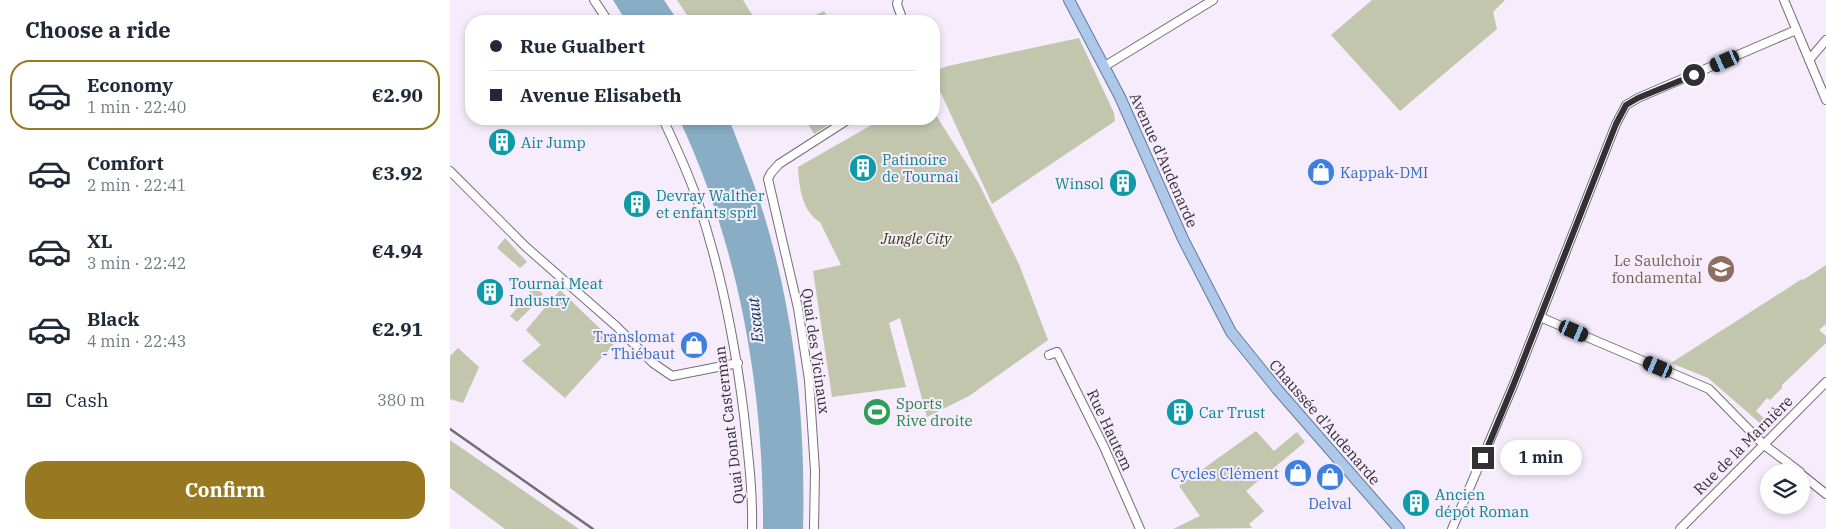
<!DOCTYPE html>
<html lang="en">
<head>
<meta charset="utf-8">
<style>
  :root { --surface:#fff; --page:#f6f6f7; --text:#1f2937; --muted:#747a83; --line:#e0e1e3; --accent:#967921 }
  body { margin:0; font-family:"IBM Plex Serif",serif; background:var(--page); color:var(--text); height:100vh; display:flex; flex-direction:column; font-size:19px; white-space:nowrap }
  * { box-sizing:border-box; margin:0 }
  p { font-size:16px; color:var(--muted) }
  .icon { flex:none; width:28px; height:28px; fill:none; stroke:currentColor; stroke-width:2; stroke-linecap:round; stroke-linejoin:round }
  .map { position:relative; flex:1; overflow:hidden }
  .sheet { display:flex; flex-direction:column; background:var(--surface); width:450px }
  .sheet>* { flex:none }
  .banner { position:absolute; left:15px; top:15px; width:475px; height:110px; border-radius:20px; box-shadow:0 2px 8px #0003; display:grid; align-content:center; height:110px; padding:0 25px; background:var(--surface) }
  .controls { position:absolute; left:1310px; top:464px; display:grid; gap:10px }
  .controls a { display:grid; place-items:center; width:50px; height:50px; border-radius:50%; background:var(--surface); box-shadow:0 2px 8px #0003; font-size:25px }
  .end { position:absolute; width:22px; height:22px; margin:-11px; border:6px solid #333035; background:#fff; box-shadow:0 0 0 2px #fff }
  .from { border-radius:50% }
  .bubble { position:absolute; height:35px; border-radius:18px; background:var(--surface); box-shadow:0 2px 8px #0003; font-size:16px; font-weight:700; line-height:35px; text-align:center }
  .car { position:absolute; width:15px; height:30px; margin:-15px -8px; border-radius:6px; box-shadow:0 0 4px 1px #0007; background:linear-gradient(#222 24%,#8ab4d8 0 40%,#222 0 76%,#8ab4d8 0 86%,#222 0) }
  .banner b { display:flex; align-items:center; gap:18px; height:48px; font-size:19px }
  .banner b+b { border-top:1px solid var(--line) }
  .banner i { width:12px; height:12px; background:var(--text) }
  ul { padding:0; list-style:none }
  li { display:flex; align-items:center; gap:15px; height:70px; margin:0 10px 8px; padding:0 15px; border:2px solid transparent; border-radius:20px }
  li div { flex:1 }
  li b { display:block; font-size:19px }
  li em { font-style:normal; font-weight:700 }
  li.selected { border-color:var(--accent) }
  li>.icon { width:45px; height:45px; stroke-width:1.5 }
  h2 { padding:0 25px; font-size:22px; line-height:60px }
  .pay { display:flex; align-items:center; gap:12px; height:55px; padding:0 25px; font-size:19px }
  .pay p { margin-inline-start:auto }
  .action { display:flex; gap:10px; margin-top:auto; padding:10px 25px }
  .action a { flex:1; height:58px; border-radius:20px; background:var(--accent); color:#fff; font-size:20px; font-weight:700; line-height:58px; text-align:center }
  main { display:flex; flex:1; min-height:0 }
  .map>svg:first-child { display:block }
  .green { fill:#c1c6ad }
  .water { fill:#88adc4 }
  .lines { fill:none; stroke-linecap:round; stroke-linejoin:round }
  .minor-casing { stroke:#766d7a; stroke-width:10 }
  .major-casing { stroke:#5f7b9f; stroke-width:12 }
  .minor { stroke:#fff; stroke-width:8 }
  .major { stroke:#adc8e8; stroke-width:10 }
  .rail { stroke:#736e76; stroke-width:2.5 }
  .route { stroke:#333035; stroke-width:6 }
  .labels { text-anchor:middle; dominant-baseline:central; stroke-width:4; stroke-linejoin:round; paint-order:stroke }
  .culture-label { font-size:15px; fill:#0d838f; stroke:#f6ecfb; text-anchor:start }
  .street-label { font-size:15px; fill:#333035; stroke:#f6ecfb }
  .shop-label { font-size:15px; fill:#366cbe; stroke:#f6ecfb; text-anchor:end }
  .park-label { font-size:15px; font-style:italic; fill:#363c0e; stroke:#f6ecfb }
  .education-label { font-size:15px; fill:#785e54; stroke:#f6ecfb; text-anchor:end }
  .leisure-label { font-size:15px; fill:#27864d; stroke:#f6ecfb; text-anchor:start }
  .water-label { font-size:16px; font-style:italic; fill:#00324a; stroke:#f6ecfb }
</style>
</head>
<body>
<main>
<section class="sheet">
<h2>Choose a ride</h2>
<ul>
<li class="selected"><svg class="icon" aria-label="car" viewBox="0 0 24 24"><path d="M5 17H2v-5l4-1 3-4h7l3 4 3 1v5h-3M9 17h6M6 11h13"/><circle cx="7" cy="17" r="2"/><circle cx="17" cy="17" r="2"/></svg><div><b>Economy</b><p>1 min · 22:40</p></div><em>€2.90</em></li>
<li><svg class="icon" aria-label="car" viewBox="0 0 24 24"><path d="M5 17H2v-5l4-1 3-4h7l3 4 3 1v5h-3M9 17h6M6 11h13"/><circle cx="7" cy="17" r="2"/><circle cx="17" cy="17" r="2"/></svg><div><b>Comfort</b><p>2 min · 22:41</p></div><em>€3.92</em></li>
<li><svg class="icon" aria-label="car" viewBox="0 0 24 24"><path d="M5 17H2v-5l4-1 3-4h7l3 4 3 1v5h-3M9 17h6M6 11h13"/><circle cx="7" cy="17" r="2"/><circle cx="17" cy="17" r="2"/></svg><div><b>XL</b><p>3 min · 22:42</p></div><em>€4.94</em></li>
<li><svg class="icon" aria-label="car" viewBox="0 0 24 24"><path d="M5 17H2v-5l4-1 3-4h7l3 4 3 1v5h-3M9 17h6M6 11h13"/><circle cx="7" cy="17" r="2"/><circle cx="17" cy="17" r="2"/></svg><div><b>Black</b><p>4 min · 22:43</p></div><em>€2.91</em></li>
</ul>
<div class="pay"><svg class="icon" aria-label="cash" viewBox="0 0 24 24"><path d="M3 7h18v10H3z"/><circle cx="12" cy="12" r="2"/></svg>Cash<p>380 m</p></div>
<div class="action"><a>Confirm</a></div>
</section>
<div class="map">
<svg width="1376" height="529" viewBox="0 0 1376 529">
  <rect width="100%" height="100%" fill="#f6ecfb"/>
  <!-- green -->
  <path class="green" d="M 227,0 L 293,0 L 306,21 L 241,21 Z
    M 922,0 L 1055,0 L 1043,12 L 1047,29 L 950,111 L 881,35 Z
    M 374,11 L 380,21 L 354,21 Z
    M 629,38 L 664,113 L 665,121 L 542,204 L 484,78 L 484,71 L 498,66 Z
    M 484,112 L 528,182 L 569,264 L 598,340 L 519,396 L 477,417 L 450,318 L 439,323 L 456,387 L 382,397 L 363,271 L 391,265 L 370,222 C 352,212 349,186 348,167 L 432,119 L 484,119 Z
    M 355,119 L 388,119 L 364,134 Z
    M 55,238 L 77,262 L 70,268 L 47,248 Z
    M 1376,265 L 1376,324 L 1369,330 L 1376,336 L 1376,343 L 1332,385 L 1332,388 L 1320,400 L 1317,398 L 1306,411 L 1316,420 L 1311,424 L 1258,378 L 1221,363 L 1352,279 L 1353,280 Z
    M 84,286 L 93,294 L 85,305 L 76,297 Z
    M 110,290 L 165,343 L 115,398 L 72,361 L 91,345 L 76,330 Z
    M 74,300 L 82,307 L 67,322 L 60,316 Z
    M 8,348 L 29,367 L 13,403 L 0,399 L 0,356 Z
    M 806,431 L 824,451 L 847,432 L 855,442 L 796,491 L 814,511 L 799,524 L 802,528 L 723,529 L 750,516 L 729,486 Z
    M 0,440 L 129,529 L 55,529 L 0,488 Z"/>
  <!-- water -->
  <path class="water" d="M 163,0 L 214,0 L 228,21 L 176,21 Z
    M 229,119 L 279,119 C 291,150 304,182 314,215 C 345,316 356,423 353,529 L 313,529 C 314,389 289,246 229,119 Z"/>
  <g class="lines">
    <defs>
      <path id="minor" d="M 144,0 L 158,21
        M 448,0 L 447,4 L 453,21
        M 1334,0 L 1376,100
        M 1359,60 L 1376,40
        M 655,66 L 763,0
        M 213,119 C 225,145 238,172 247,199 C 271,270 285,342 294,415 C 298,453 303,491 302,529
        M 0,171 L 76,247 L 166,326 L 203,363 L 222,376 L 288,363
        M 1090,317 L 1259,389 L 1313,444 L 1350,472
        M 599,355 L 607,352 L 654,447 L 690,529
        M 1351,474 L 1376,494
        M 364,529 L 365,471 L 359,380 L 348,308 L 318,179 L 321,173 L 329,164 L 399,119
        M 1002,529 L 1063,386 L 1166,124 L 1176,105 L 1188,98 L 1346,30
        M 1230,529 L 1376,382"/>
      <path id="major" d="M 619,0 L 670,97 L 733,239 L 781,332 L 827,389 L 949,529"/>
    </defs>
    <!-- minor casing -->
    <use href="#minor" class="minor-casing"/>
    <!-- major casing -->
    <use href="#major" class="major-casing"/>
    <!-- minor -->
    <use href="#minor" class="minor"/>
    <!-- major -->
    <use href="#major" class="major"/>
    <!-- rail -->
    <path class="rail" d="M 0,429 L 143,529"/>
  </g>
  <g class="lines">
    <!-- route -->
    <path class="route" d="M 1033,458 L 1063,386 L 1166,124 L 1176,105 L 1188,98 L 1244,75"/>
  </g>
  <!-- icons -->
  <defs>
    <symbol id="building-disc" viewBox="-11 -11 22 22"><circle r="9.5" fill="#0f9aa8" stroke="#f6ecfb"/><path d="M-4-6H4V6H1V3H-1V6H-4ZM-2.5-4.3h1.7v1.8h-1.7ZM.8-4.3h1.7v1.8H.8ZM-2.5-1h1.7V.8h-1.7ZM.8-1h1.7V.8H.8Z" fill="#fff"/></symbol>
    <symbol id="shop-disc" viewBox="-11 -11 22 22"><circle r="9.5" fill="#3f7fe0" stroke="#f6ecfb"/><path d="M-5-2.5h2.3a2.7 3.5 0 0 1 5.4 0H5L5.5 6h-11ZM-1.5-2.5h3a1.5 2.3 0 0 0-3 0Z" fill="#fff"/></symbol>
    <symbol id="school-disc" viewBox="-11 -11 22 22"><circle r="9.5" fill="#8d6e63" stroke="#f6ecfb"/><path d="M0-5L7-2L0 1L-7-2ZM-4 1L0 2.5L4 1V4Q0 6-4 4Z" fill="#fff"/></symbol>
    <symbol id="stadium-disc" viewBox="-11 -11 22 22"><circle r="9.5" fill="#2e9e5b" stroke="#f6ecfb"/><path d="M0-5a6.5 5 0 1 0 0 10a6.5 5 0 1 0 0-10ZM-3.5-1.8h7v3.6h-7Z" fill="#fff"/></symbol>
  </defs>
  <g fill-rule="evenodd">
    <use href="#building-disc" x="36" y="126" width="32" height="32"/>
    <use href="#building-disc" x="397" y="152" width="32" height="32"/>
    <use href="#shop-disc" x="855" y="156" width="32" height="32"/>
    <use href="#building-disc" x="657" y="167" width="32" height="32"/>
    <use href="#building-disc" x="171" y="188" width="32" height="32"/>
    <use href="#school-disc" x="1255" y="253" width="32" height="32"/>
    <use href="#building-disc" x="24" y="276" width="32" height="32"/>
    <use href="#shop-disc" x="228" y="329" width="32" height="32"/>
    <use href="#stadium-disc" x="411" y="396" width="32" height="32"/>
    <use href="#building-disc" x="714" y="396" width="32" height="32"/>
    <use href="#shop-disc" x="832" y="457" width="32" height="32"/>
    <use href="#shop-disc" x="864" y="461" width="32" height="32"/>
    <use href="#building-disc" x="950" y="487" width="32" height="32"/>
  </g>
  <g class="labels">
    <!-- culture labels -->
    <g class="culture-label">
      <text x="71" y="142">Air Jump</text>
      <text x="432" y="159">Patinoire<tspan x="432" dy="17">de Tournai</tspan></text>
      <text x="654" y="183" text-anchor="end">Winsol</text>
      <text x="206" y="195">Devray Walther<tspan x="206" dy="17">et enfants sprl</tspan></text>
      <text x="59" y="283">Tournai Meat<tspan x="59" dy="17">Industry</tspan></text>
      <text x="749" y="412">Car Trust</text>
      <text x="985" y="494">Ancien<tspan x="985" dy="17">dépôt Roman</tspan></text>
    </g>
    <!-- street labels -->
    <g class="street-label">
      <text transform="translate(714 160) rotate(66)">Avenue d'Audenarde</text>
      <text transform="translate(366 351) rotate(82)">Quai des Vicinaux</text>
      <text transform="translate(875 422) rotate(49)">Chaussée d'Audenarde</text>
      <text transform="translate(279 425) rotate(-97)">Quai Donat Casterman</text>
      <text transform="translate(660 430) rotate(65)">Rue Hautem</text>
      <text transform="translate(1293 445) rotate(-45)">Rue de la Marnière</text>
    </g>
    <!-- shop labels -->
    <g class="shop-label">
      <text x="890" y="172" text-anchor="start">Kappak-DMI</text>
      <text x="225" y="336">Translomat<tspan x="225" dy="17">- Thiébaut</tspan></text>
      <text x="829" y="473">Cycles Clément</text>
      <text x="880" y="503" text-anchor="middle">Delval</text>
    </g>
    <!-- park labels -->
    <g class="park-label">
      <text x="466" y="238">Jungle City</text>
    </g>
    <!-- education labels -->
    <g class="education-label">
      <text x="1252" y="260">Le Saulchoir<tspan x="1252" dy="17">fondamental</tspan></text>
    </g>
    <!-- leisure labels -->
    <g class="leisure-label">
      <text x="446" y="403">Sports<tspan x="446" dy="17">Rive droite</tspan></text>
    </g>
    <!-- water labels -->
    <g class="water-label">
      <text transform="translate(305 320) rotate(-96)">Escaut</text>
    </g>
  </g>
</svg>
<div class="controls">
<a><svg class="icon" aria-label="layers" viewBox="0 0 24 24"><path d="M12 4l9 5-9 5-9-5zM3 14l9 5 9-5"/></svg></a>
</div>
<i class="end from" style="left:1244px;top:75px"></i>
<i class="end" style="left:1033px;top:458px"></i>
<div class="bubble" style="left:1050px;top:440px;width:82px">1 min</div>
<i class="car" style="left:1275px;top:61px;rotate:246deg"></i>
<i class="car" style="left:1124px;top:331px;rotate:113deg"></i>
<i class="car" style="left:1208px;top:367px;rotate:293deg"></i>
<div class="banner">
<b><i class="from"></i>Rue Gualbert</b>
<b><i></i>Avenue Elisabeth</b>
</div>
</div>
</main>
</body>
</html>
